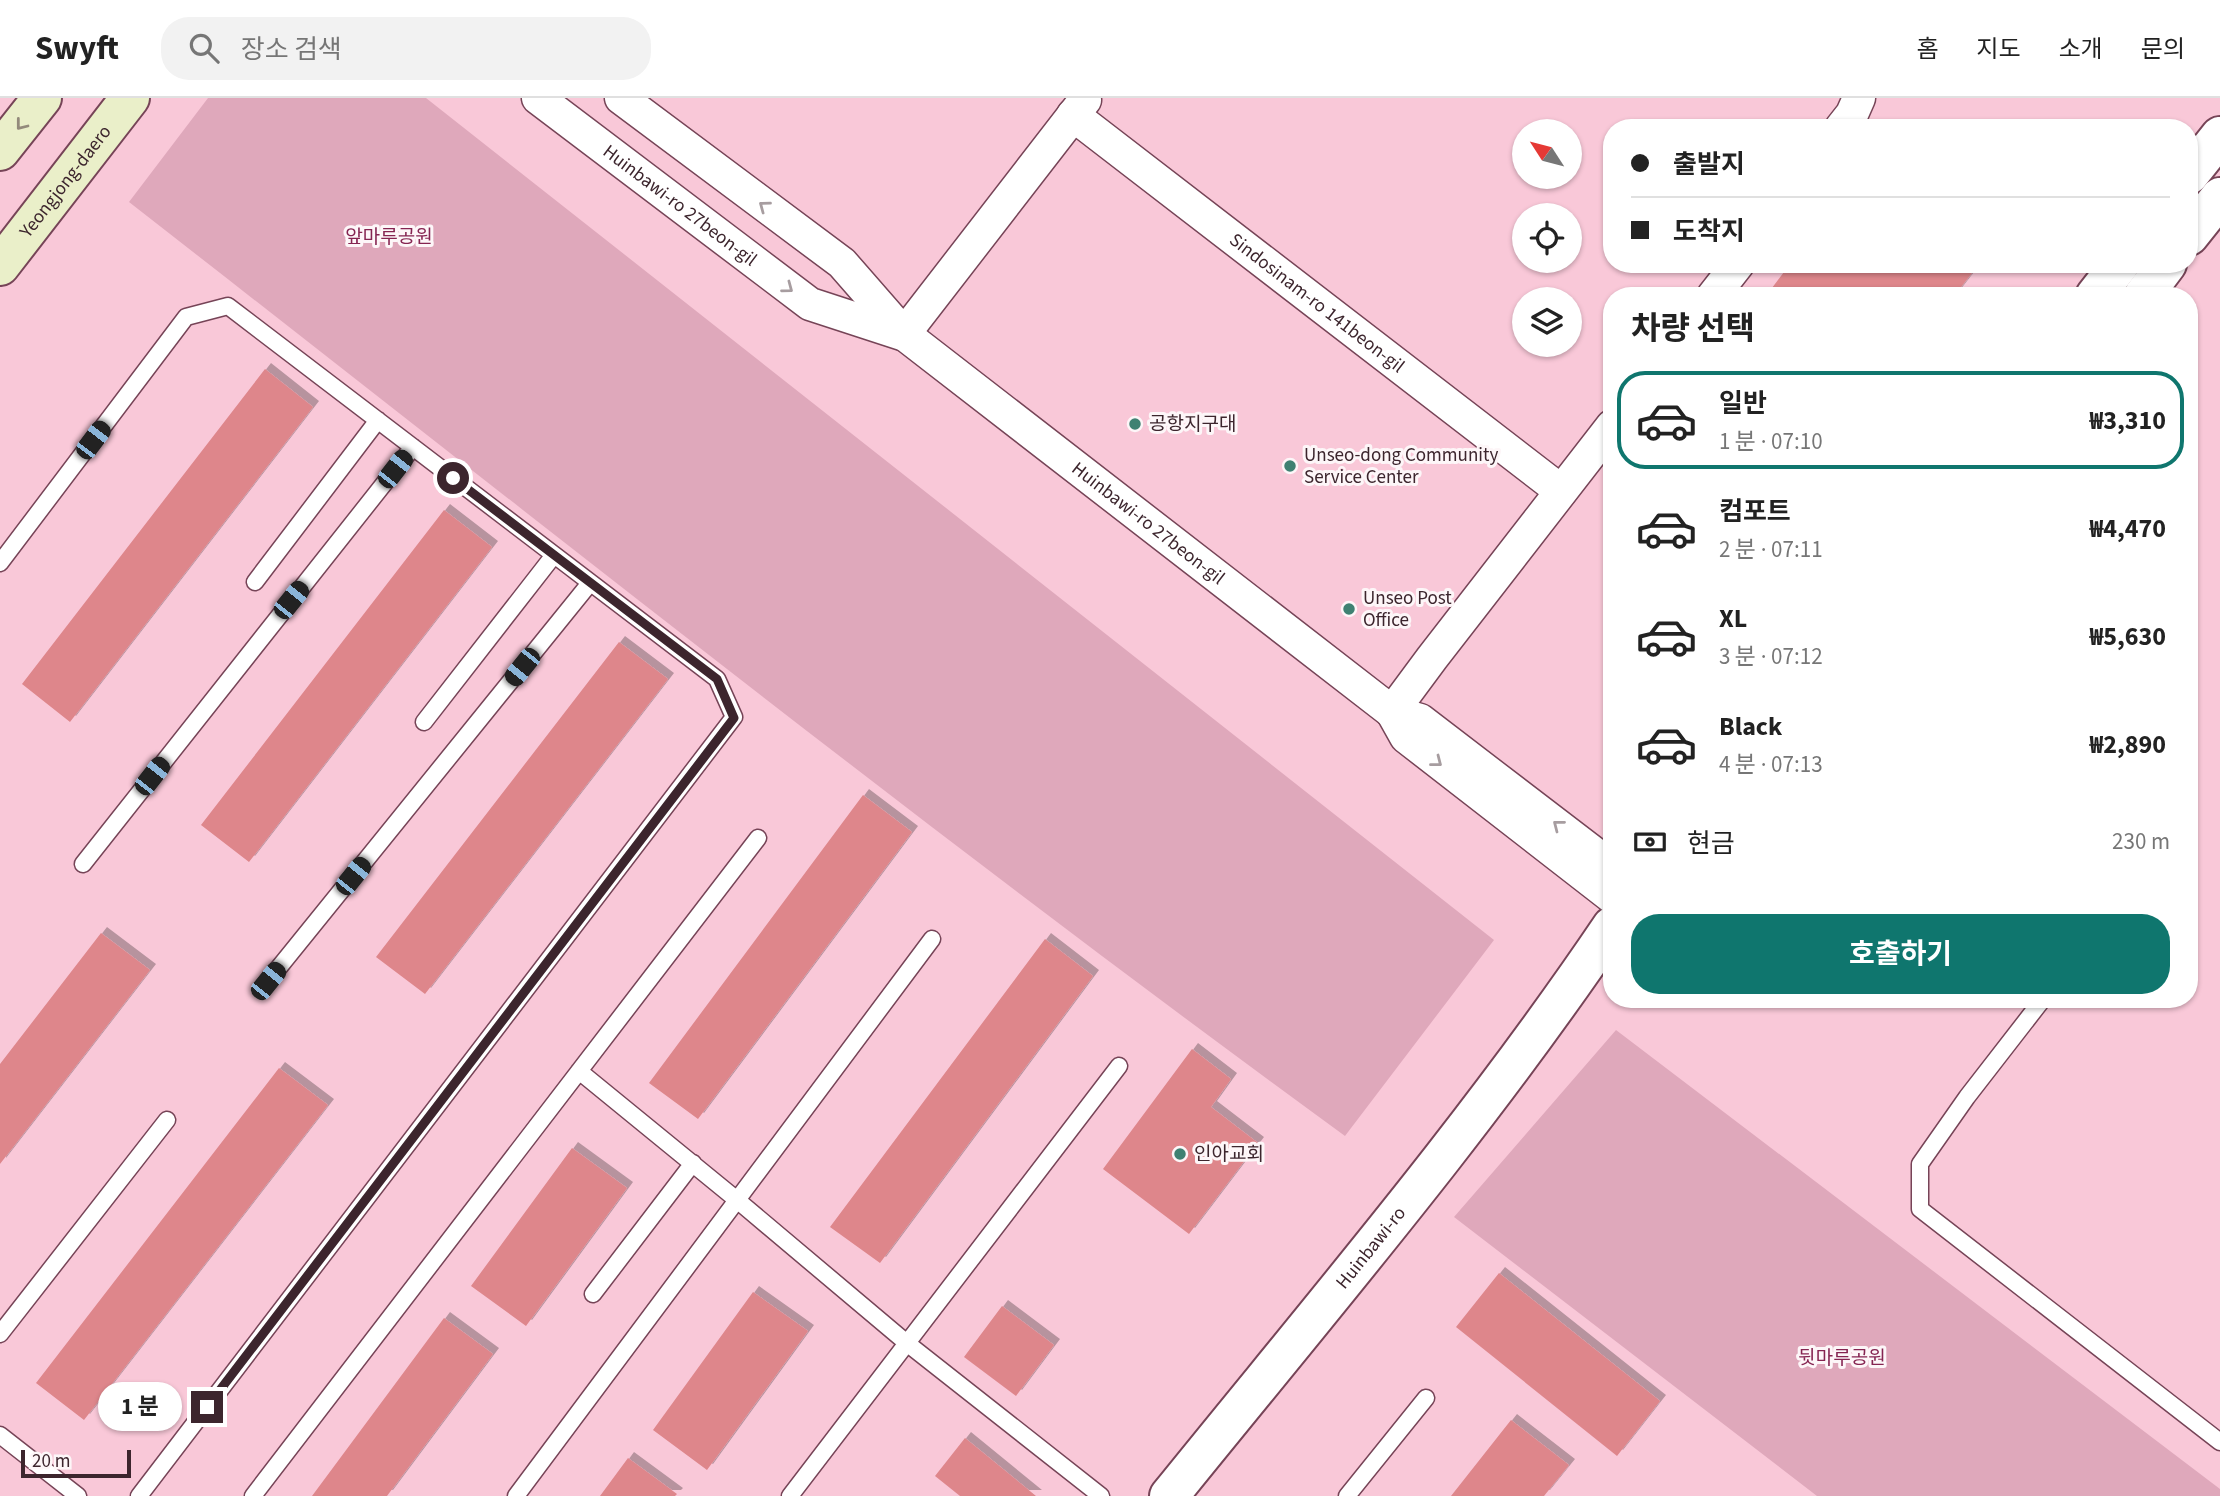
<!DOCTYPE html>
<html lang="ko">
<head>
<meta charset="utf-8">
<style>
  :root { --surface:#fff; --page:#f2f2f2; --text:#222; --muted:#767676; --line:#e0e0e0; --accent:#0f766e }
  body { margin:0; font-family:"Source Sans 3","Noto Sans KR",sans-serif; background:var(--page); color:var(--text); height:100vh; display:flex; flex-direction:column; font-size:26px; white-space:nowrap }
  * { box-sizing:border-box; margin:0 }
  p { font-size:23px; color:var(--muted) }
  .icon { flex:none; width:38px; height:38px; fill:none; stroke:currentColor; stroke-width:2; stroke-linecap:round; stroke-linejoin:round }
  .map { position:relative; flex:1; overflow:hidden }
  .details { position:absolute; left:1603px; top:189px; width:595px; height:721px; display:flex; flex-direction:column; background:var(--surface); border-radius:28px; box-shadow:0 2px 5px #0004 }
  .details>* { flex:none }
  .banner { position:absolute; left:1603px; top:21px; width:595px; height:154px; border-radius:28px; box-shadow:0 2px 5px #0004; display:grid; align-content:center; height:154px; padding:0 28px; background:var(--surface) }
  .needle { width:46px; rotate:306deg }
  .tools { position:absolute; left:1512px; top:21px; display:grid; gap:14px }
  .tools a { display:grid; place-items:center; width:70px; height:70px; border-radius:50%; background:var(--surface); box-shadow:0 2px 5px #0004; font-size:35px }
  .scale { position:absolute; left:21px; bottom:18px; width:110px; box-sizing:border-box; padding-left:7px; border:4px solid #3c252d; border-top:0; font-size:19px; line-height:24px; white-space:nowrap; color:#3c252d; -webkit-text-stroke:5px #fdf6f8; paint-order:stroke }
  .end { position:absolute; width:32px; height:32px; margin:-16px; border:9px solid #3c252d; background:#fff; box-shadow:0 0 0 4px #fff }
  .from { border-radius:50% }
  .bubble { position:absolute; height:49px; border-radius:24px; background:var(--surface); box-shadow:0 2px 5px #0004; font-size:23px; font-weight:700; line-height:49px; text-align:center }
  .car { position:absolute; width:21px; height:42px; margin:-21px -10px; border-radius:9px; box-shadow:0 0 5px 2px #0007; background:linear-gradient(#222 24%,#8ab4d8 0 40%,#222 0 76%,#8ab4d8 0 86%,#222 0) }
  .banner b { display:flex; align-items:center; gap:24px; height:66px; font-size:26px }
  .banner b+b { border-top:2px solid var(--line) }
  .banner i { width:18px; height:18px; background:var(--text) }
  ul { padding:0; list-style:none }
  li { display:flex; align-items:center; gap:21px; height:98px; margin:0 14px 10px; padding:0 14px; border:4px solid transparent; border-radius:28px }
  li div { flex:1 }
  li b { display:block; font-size:26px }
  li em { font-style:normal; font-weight:700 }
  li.active { border-color:var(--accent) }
  li>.icon { width:63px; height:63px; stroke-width:1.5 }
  h2 { padding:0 28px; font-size:32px; line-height:84px }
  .pay { display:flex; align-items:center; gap:18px; height:77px; padding:0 28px; font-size:26px }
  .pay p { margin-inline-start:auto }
  .button { display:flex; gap:14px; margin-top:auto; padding:14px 28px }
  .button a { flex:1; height:80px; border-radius:28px; background:var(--accent); color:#fff; font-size:28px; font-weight:700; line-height:80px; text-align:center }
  header { display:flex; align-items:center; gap:42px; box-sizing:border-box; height:98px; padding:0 35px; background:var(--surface); border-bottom:2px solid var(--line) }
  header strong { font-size:33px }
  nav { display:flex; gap:38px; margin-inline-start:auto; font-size:24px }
  .search { width:490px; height:63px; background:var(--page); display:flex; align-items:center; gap:18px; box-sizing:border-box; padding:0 24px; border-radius:28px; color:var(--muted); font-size:26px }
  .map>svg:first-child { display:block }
  .green { fill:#dfa8bb }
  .building { fill:#de868b; filter:url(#shadow) }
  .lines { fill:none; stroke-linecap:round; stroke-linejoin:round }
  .service-casing { stroke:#764457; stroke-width:19 }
  .minor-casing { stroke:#764457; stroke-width:35 }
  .tertiary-casing { stroke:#764457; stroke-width:42 }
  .secondary-casing { stroke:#764457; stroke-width:42 }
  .service { stroke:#fff; stroke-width:16 }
  .minor { stroke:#fff; stroke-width:32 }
  .tertiary { stroke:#fff; stroke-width:38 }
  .secondary { stroke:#eaefc9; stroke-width:38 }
  .oneway { stroke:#938a7b }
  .oneway2 { stroke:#a79da0 }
  .route { stroke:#3c252d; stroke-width:9 }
  .poi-dot { fill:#3f8172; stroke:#fdf6f8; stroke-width:2.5 }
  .labels { text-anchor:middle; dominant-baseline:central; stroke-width:6; stroke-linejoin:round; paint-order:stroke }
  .street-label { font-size:19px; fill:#3c252d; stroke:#fdf6f8 }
  .park-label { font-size:19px; fill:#852451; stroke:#fdf6f8 }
  .poi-label { font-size:19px; fill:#3c252d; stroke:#fdf6f8; text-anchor:start }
</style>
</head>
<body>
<header>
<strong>Swyft</strong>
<div class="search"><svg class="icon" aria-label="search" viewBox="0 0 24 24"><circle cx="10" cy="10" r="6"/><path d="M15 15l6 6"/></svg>장소 검색</div>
<nav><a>홈</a><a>지도</a><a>소개</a><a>문의</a></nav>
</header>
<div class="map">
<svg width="2220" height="1398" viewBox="0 0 2220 1398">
  <defs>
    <filter id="shadow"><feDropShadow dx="6" dy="-6" stdDeviation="0" flood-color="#0004"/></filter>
  </defs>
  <rect width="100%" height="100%" fill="#f9c8d8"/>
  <!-- green -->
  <path class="green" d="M 208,0 L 426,0 L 1494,842 L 1345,1038 C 932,737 532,418 129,104 Z
    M 1616,932 L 2220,1391 L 2220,1398 L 1817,1398 L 1454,1119 Z"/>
  <!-- building -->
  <path class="building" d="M 1790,166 L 1979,166 L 1954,198 L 1766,198 Z
    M 265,271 L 313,309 L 70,624 L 22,586 Z
    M 444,412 L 492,449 L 249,764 L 201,727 Z
    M 619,544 L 668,581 L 425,896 L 376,859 Z
    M 863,697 L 912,734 L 698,1021 L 649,985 Z
    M 101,835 L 150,872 L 0,1066 L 0,966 Z
    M 1045,841 L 1093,878 L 880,1165 L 830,1129 Z
    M 1192,951 L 1231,981 L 1211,1009 L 1258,1045 L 1189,1136 L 1103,1071 Z
    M 279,970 L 328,1007 L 84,1322 L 36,1285 Z
    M 572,1050 L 627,1090 L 526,1228 L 471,1188 Z
    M 1499,1175 L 1660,1303 L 1617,1358 L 1456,1229 Z
    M 753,1194 L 808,1233 L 707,1372 L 653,1332 Z
    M 1002,1208 L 1054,1247 L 1016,1298 L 964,1259 Z
    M 444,1220 L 493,1256 L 387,1398 L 312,1398 Z
    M 1511,1322 L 1569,1367 L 1544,1398 L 1451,1398 Z
    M 965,1340 L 1036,1398 L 960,1398 L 935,1378 Z
    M 628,1360 L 677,1396 L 675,1398 L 600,1398 Z"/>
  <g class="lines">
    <defs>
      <path id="service" d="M 0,465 L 186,219 L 228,208 L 717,581 L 734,619 L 139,1398
        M 255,484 L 378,322
        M 424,624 L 554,457
        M 83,766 L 413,349
        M 268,883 L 590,485
        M 2043,901 L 1967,999 L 1920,1066 L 1920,1111 L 2220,1344
        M 579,973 L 737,1102 L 908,1246 L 1101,1398
        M 593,1196 L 693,1065
        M 0,1236 L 167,1022
        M 0,1337 L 78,1398
        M 253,1398 L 758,740
        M 516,1398 L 932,841
        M 790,1398 L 1119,968
        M 1347,1398 L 1426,1300"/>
      <g id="minor">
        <path id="s1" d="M 538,0 L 810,206 L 902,236"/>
        <path id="s2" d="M 621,0 L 842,165 L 904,236 L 1392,614 L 1420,622 L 1612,769"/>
        <path id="s3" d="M 1073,17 L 1561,393"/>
        <path d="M 1841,30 L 1852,16 L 1859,0"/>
        <path d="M 1713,198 L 1738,166"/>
        <path d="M 904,236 L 1085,2"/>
        <path d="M 1392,614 L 1432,560 L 1612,328"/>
        <path d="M 1392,614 L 1406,639 L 1612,799"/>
      </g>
      <g id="tertiary">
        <path d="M 2189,77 L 2220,38"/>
        <path d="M 2189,138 L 2220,99"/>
        <path d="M 2095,198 L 2120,166"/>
        <path d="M 2143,198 L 2167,166"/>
        <path id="s4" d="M 1169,1398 C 1320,1211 1477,1028 1612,828"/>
      </g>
      <g id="secondary">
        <path d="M 0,53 L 42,0"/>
        <path id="s5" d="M 0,168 L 130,0"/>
      </g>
    </defs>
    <!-- service casing -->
    <use href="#service" class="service-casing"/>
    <!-- minor casing -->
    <use href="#minor" class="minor-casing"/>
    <!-- tertiary casing -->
    <use href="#tertiary" class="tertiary-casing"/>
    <!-- secondary casing -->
    <use href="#secondary" class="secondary-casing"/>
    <!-- service -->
    <use href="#service" class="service"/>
    <!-- minor -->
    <use href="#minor" class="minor"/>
    <!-- tertiary -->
    <use href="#tertiary" class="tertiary"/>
    <!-- secondary -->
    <use href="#secondary" class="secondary"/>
  </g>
  <!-- one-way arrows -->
  <defs><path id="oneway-chevron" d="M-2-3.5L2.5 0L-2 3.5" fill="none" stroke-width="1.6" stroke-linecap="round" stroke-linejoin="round" transform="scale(1.75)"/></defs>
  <use class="oneway" href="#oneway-chevron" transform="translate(21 27) rotate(128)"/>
  <g class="oneway2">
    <use href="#oneway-chevron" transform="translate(764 108) rotate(-143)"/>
    <use href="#oneway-chevron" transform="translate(788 190) rotate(37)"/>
    <use href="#oneway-chevron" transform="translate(1437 664) rotate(38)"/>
    <use href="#oneway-chevron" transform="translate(1558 727) rotate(-142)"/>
  </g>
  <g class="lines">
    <!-- route -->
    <path class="route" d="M 207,1309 L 734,620 L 717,581 L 453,380"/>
  </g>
  <!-- markers -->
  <g class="poi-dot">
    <circle cx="1135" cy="326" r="7"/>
    <circle cx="1290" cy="368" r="7"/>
    <circle cx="1349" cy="511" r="7"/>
    <circle cx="1180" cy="1056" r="7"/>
  </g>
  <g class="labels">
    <!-- street labels -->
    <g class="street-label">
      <text stroke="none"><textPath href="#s5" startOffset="107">Yeongjong-daero</textPath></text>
      <text stroke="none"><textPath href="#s1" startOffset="178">Huinbawi-ro 27beon-gil</textPath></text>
      <text stroke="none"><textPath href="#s3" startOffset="308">Sindosinam-ro 141beon-gil</textPath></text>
      <text stroke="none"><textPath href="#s2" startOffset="679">Huinbawi-ro 27beon-gil</textPath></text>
      <text stroke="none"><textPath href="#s4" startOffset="320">Huinbawi-ro</textPath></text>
    </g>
    <!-- park labels -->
    <g class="park-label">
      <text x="389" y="139">앞마루공원</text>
      <text x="1842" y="1260">뒷마루공원</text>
    </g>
    <!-- poi labels -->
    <g class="poi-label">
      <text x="1149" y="326">공항지구대</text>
      <text x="1304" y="357">Unseo-dong Community<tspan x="1304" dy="22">Service Center</tspan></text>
      <text x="1363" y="500">Unseo Post<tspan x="1363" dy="22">Office</tspan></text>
      <text x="1194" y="1056">인아교회</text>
    </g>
  </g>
</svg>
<div class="tools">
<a><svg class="needle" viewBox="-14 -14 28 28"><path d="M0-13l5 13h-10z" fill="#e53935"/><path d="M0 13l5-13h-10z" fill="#767676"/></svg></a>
<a><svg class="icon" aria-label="locate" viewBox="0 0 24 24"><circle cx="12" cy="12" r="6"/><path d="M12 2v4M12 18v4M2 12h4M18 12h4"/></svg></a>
<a><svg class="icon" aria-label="layers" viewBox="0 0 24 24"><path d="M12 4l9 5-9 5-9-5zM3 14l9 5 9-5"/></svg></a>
</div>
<div class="scale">20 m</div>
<i class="end from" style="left:453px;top:380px"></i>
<i class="end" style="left:207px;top:1309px"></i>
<div class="bubble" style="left:98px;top:1284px;width:84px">1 분</div>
<i class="car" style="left:93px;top:342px;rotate:37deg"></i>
<i class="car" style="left:395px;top:371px;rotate:38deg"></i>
<i class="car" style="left:291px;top:502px;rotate:39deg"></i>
<i class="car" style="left:522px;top:569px;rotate:219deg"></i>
<i class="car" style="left:152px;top:678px;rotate:38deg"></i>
<i class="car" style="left:353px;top:778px;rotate:39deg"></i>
<i class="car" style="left:268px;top:883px;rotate:39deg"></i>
<div class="banner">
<b><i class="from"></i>출발지</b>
<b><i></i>도착지</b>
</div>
<section class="details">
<h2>차량 선택</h2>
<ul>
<li class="active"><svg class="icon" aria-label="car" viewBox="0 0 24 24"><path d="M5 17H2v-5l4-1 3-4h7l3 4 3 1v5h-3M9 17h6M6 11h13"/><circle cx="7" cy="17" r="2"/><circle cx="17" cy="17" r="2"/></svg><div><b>일반</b><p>1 분 · 07:10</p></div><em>₩3,310</em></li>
<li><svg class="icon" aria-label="car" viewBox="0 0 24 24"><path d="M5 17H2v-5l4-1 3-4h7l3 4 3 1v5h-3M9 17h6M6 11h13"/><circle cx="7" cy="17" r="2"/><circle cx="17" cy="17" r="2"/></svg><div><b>컴포트</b><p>2 분 · 07:11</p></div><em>₩4,470</em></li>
<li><svg class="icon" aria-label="car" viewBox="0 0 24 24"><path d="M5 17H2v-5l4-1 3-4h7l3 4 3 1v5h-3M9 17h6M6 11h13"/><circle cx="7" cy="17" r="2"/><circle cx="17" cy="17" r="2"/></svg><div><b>XL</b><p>3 분 · 07:12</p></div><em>₩5,630</em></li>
<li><svg class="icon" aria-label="car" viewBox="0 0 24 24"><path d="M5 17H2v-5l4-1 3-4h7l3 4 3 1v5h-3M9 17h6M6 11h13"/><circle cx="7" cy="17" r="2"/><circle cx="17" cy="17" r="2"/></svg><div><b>Black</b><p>4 분 · 07:13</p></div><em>₩2,890</em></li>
</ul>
<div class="pay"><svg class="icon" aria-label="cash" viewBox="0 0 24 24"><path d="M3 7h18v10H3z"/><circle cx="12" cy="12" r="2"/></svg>현금<p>230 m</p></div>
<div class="button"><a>호출하기</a></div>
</section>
</div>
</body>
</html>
